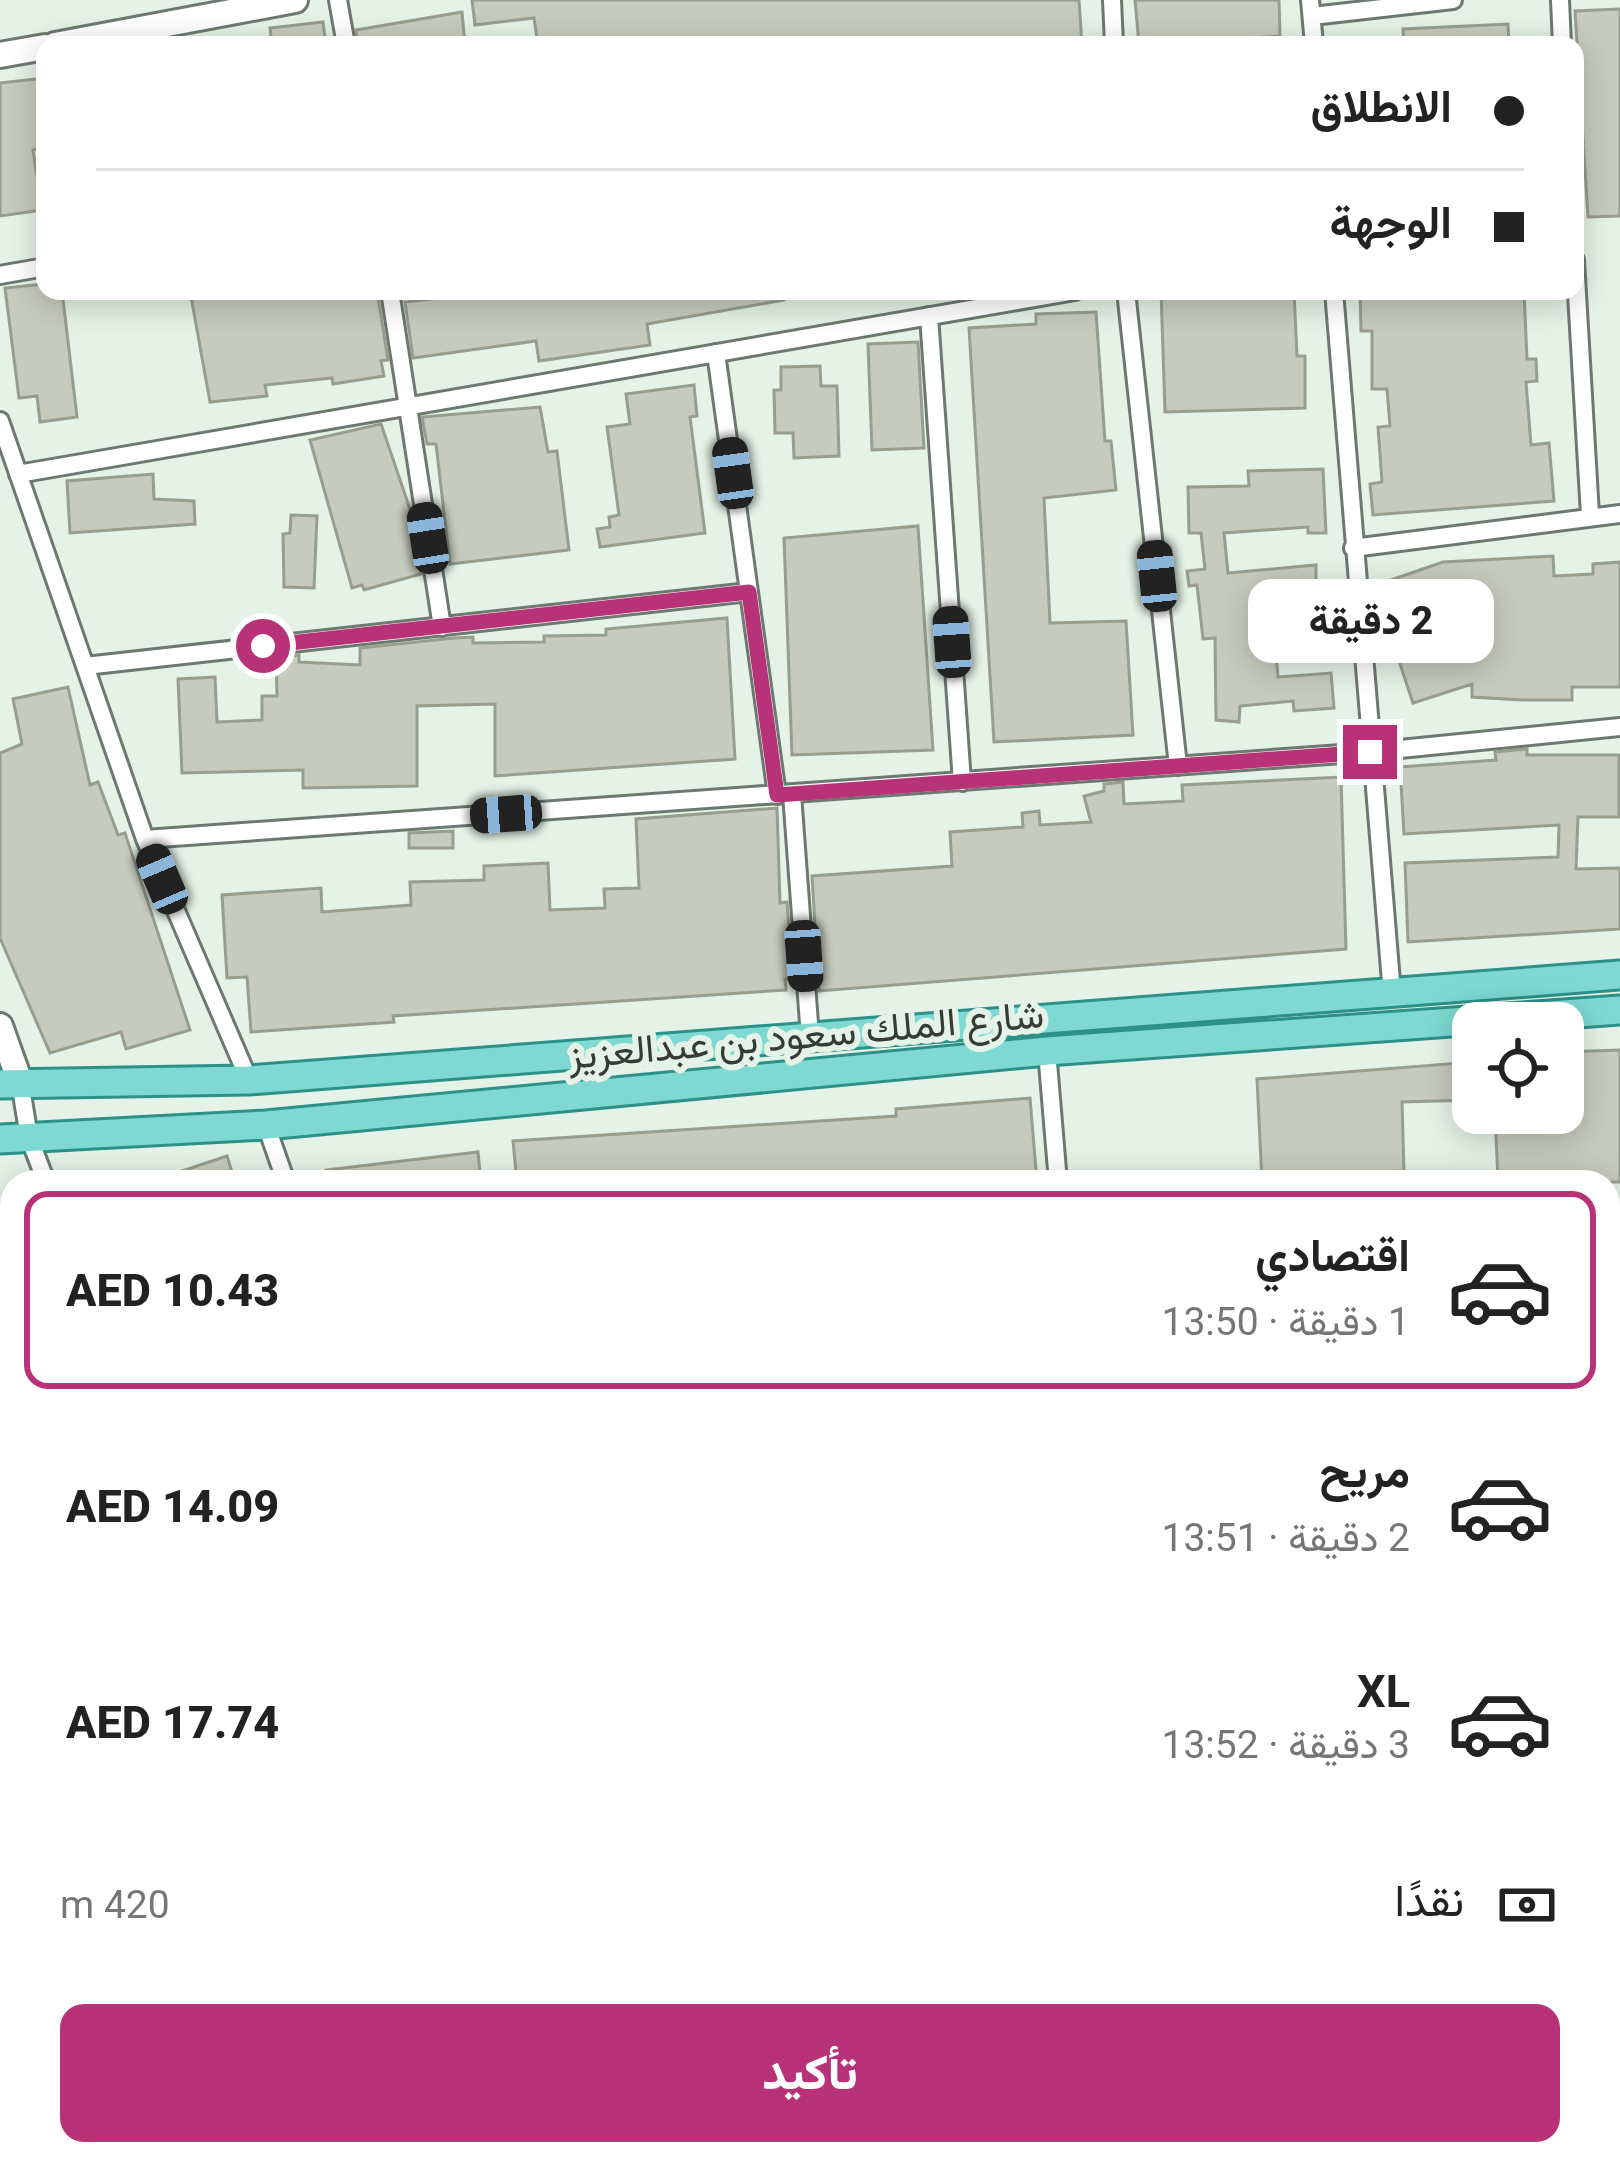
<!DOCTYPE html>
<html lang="ar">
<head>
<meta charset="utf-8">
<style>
  :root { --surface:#fff; --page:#f2f2f2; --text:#222; --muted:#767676; --line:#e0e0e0; --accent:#b73276 }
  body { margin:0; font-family:Roboto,Vazirmatn,sans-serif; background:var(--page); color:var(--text); direction:rtl; height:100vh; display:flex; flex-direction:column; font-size:45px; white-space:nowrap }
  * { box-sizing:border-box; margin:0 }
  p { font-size:39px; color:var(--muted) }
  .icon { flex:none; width:66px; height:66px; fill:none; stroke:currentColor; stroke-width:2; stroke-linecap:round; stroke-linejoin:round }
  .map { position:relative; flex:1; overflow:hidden; direction:ltr }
  .details { position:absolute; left:0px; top:1170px; width:1620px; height:996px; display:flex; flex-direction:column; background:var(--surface); border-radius:36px 36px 0 0; box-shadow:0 6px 30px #0003; direction:rtl }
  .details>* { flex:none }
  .guide { position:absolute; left:36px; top:36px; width:1548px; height:264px; border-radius:24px; box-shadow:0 6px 30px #0003; direction:rtl; display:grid; align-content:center; height:264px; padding:0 60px; background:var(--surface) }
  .controls { position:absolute; left:1452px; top:1002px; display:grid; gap:24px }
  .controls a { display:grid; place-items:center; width:132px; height:132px; border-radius:24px; background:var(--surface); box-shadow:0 6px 30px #0003; font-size:60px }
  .end { position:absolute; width:54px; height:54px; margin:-27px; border:15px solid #b73276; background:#fff; box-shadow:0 0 0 6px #fff }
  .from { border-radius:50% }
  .bubble { position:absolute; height:84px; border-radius:24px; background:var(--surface); box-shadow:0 6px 30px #0003; font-size:39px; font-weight:800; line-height:84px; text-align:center; direction:rtl }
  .car { position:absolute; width:36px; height:72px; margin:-36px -18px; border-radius:15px; box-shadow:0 0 9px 3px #0007; background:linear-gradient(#222 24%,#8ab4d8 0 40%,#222 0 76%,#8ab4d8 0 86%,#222 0) }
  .guide b { display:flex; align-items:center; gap:42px; height:114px; font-size:45px }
  .guide b+b { border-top:3px solid var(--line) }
  .guide i { width:30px; height:30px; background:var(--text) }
  ul { padding:21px 0 0; list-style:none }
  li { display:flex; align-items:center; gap:36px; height:198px; margin:0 24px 18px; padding:0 36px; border:6px solid transparent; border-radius:24px }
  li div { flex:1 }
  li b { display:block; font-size:45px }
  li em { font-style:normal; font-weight:800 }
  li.active { border-color:var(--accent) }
  li>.icon { width:108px; height:108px; stroke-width:1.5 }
  .pay { display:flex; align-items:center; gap:30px; height:132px; padding:0 60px; font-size:45px }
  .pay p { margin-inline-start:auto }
  .button { display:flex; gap:24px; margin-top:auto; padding:24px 60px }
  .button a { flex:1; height:138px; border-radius:24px; background:var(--accent); color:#fff; font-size:48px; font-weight:800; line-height:138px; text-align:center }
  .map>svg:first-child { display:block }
  .building { fill:#c6cbbd; stroke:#989d8f; stroke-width:3 }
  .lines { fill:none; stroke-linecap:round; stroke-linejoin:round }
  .lane-casing { stroke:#6d7970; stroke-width:15 }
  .street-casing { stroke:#6d7970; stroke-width:22 }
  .secondary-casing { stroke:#6d7970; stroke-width:30 }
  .primary-casing { stroke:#2c9188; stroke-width:33 }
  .lane { stroke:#fff; stroke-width:9 }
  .street { stroke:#fff; stroke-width:16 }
  .secondary { stroke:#fff; stroke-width:24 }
  .primary { stroke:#7dd9d1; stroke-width:27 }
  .route { stroke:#b73276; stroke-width:15 }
  .labels { text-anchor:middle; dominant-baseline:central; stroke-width:12; stroke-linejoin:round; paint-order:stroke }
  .street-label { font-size:39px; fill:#363b37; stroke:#e4f2e7 }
</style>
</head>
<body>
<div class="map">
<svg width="1620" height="2166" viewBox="0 0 1620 2166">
  <rect width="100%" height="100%" fill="#e4f2e7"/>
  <!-- building -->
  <path class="building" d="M 472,0 L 1079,0 L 1082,45 L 538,45 L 534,18 L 475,25 Z
    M 1135,0 L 1279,0 L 1280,36 L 1139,45 Z
    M 1620,9 L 1620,216 L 1588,217 L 1575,11 Z
    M 462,12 L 465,45 L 358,45 L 356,30 Z
    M 323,22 L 326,45 L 272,45 L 270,28 Z
    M 1508,24 L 1509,45 L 1404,45 L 1403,29 Z
    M 45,78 L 45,148 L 33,150 L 42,210 L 0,216 L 0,83 Z
    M 45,284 L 45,291 L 62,291 L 77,417 L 40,422 L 37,396 L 19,398 L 5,288 Z
    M 190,291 L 377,291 L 388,360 L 381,361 L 384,376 L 333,384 L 332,378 L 265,385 L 267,396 L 210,402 Z
    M 458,291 L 784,291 L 784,300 L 647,324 L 650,345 L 539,361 L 536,341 L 413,358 L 405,302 L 458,296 Z
    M 1161,291 L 1294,291 L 1297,356 L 1305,356 L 1305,408 L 1165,412 Z
    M 1360,291 L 1524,291 L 1527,359 L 1536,359 L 1537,381 L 1526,382 L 1531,445 L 1549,443 L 1554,501 L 1373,515 L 1370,484 L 1382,482 L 1378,427 L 1390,426 L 1387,389 L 1372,389 L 1372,331 L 1361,331 Z
    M 1096,312 L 1105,441 L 1111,441 L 1116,490 L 1044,498 L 1050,623 L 1126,621 L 1133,735 L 994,742 L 969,328 L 1036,324 L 1036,314 Z
    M 918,342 L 924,448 L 872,450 L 868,344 Z
    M 820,366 L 821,386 L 837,386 L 839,456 L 794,458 L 793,433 L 775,433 L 774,390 L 781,390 L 781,367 Z
    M 694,385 L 697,416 L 690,417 L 705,533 L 600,547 L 597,529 L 610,527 L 609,517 L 619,515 L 607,427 L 630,424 L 626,394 Z
    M 540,407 L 548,452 L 557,451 L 569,550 L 450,564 L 436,444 L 427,444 L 422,417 Z
    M 381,424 L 412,515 L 421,574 L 364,590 L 362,585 L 352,588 L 310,440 Z
    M 1323,469 L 1326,533 L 1308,533 L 1308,527 L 1224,533 L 1228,573 L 1316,565 L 1316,631 L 1274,633 L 1278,677 L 1331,673 L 1334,708 L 1294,711 L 1293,701 L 1240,706 L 1239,722 L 1216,720 L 1215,638 L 1203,639 L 1197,585 L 1189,586 L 1187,571 L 1205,569 L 1201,533 L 1189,533 L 1188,487 L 1249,486 L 1248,471 Z
    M 153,474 L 154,499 L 194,501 L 195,524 L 70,533 L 67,481 Z
    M 291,515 L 317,516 L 314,588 L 284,587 L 283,534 L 290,533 Z
    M 918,526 L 933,750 L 792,755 L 784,538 Z
    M 1553,556 L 1554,576 L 1593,574 L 1593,564 L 1620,562 L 1620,687 L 1572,687 L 1572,700 L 1522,700 L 1472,697 L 1472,684 L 1413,703 L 1387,625 L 1401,620 L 1388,581 L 1443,562 Z
    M 727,618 L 735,759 L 495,776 L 495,704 L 417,706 L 417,786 L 303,788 L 303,770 L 182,773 L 178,679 L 215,677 L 217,722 L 262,720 L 262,696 L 277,696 L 276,658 L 299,655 L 299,662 L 360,665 L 360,648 L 454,638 L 473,637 L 473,643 L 544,642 L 544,636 L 606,635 L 606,629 Z
    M 68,687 L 90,785 L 98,782 L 118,835 L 125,833 L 190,1030 L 126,1049 L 121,1032 L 50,1053 L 0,938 L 0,753 L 22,744 L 13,699 Z
    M 1527,749 L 1527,755 L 1619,755 L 1619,817 L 1578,817 L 1576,869 L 1620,868 L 1620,929 L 1408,942 L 1405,863 L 1558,857 L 1559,825 L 1404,834 L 1400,767 L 1496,760 L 1495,752 Z
    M 1341,777 L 1346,949 L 819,991 L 812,876 L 952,866 L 950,832 L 1023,827 L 1022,813 L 1039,811 L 1040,825 L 1091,822 L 1084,796 L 1104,791 L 1104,784 L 1123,782 L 1124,804 L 1183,801 L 1182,785 Z
    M 777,808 L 780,903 L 787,902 L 793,979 L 785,979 L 786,990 L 393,1016 L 394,1022 L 251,1032 L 247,977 L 227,978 L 222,895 L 321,888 L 322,912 L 411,905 L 410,882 L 484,880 L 484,866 L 548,863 L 550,910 L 605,908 L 604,889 L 639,888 L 636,819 Z
    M 453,831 L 453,848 L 409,848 L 409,833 Z
    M 1620,1050 L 1620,1182 L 1498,1182 L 1495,1113 L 1565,1113 L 1563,1052 Z
    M 1472,1062 L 1473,1100 L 1402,1102 L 1404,1171 L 1328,1174 L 1328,1182 L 1262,1182 L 1257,1079 Z
    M 1030,1098 L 1037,1182 L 517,1182 L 513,1141 L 896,1116 L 896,1109 Z
    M 478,1152 L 481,1182 L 326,1182 L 326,1170 Z
    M 227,1156 L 235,1182 L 158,1182 L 158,1179 Z"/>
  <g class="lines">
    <defs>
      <path id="lane" d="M 0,1231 L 12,1234"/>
      <path id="street" d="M 338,0 L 346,45
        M 1112,0 L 1114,45
        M 1310,0 L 1314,45
        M 1560,0 L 1562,45
        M 1312,16 L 1453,0
        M 1575,260 L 1590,515
        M 0,275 L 45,267
        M 390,291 L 442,627
        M 1126,291 L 1178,766
        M 1334,291 L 1392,994
        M 929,316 L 962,782
        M 716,353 L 777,795
        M 0,421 L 145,839 L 249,1080
        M 18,474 L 1075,291
        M 1353,548 L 1620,514
        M 85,666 L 749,592
        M 792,794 L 810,1037
        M 145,839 L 1370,752 L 1620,727
        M 1047,1051 L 1058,1182
        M 20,1082 L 29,1137 L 46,1182
        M 266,1125 L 286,1182
        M 1608,1264 L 1620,1263
        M 0,1322 L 12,1321
        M 1608,1467 L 1620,1466
        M 0,1483 L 12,1478
        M 1608,1679 L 1620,1678
        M 0,1787 L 12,1823
        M 1608,1928 L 1620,1927
        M 637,2154 L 640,2166
        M 1102,2154 L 1103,2166
        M 1448,2154 L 1449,2166
        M 0,2164 L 384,2156"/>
      <path id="secondary" d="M 55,45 L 295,0
        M 0,55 L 45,47
        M 0,1026 L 20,1082"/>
      <path id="primary" d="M 0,1084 L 249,1080 L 1620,975
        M 0,1139 L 266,1125 L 1047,1051 L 1620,1010"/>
    </defs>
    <!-- lane casing -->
    <use href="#lane" class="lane-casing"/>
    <!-- street casing -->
    <use href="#street" class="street-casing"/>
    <!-- secondary casing -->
    <use href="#secondary" class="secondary-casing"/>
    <!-- primary casing -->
    <use href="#primary" class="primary-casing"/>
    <!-- lane -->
    <use href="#lane" class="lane"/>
    <!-- street -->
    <use href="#street" class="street"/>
    <!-- secondary -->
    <use href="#secondary" class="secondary"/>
    <!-- primary -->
    <use href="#primary" class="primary"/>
  </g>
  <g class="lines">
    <!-- route -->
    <path class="route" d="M 263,646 L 749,592 L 777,795 L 1370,752"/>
  </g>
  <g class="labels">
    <!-- street labels -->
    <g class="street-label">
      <text transform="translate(806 1035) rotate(-5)">شارع الملك سعود بن عبدالعزيز</text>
    </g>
  </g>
</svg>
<div class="controls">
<a><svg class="icon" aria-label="locate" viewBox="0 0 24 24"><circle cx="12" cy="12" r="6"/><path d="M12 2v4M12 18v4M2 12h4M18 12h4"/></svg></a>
</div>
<i class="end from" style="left:263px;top:646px"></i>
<i class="end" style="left:1370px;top:752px"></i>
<div class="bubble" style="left:1248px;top:579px;width:246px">2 دقيقة</div>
<i class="car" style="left:733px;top:473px;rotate:352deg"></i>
<i class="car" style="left:428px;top:538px;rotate:351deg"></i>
<i class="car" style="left:1157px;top:576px;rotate:354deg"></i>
<i class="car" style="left:952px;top:642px;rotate:356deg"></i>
<i class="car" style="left:506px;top:814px;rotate:266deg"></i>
<i class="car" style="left:162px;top:879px;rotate:337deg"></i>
<i class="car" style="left:804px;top:956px;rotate:176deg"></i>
<div class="guide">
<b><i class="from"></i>الانطلاق</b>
<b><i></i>الوجهة</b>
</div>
<section class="details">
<ul>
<li class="active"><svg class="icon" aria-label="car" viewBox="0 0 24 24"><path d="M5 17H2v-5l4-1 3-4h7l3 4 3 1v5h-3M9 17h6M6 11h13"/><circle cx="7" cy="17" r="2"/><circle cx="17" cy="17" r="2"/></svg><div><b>اقتصادي</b><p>1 دقيقة · 13:50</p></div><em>AED 10.43</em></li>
<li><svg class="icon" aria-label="car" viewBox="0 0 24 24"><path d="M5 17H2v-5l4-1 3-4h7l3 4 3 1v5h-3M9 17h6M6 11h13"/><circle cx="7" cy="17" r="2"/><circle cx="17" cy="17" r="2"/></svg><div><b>مريح</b><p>2 دقيقة · 13:51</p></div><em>AED 14.09</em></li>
<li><svg class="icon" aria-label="car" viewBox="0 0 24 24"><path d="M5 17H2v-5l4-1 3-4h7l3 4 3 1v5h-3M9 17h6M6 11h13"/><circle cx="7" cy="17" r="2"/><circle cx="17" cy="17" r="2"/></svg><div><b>XL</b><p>3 دقيقة · 13:52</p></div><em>AED 17.74</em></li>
</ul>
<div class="pay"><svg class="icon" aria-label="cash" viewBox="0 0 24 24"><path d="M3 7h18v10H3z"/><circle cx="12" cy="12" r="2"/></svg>نقدًا<p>420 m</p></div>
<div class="button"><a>تأكيد</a></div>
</section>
</div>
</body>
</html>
